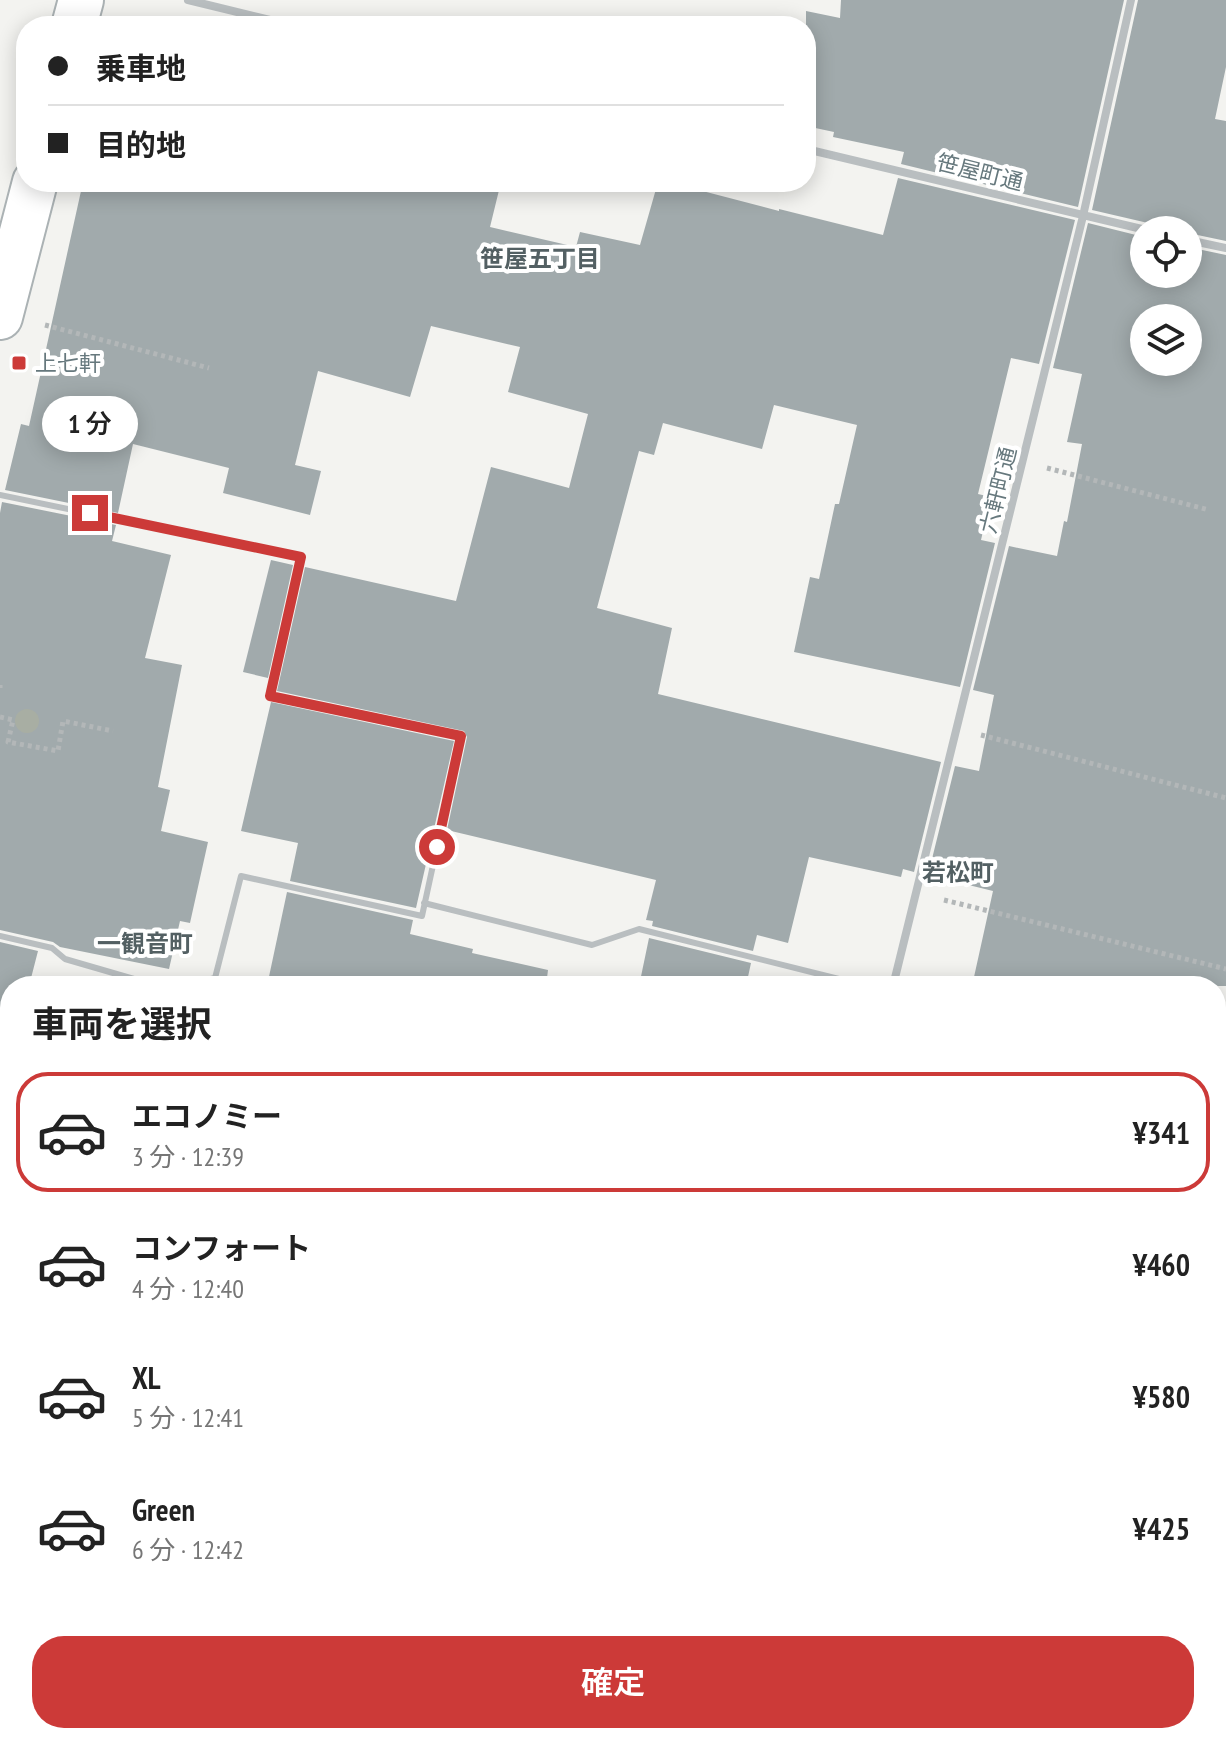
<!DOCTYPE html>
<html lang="ja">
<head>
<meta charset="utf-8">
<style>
  :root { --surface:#fff; --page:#f6f6f6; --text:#222; --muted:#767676; --line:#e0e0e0; --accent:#cc3a38 }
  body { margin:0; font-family:"PT Sans Narrow","Noto Sans JP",sans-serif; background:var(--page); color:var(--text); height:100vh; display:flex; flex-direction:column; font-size:30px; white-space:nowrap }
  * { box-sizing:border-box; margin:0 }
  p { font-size:26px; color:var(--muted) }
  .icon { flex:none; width:44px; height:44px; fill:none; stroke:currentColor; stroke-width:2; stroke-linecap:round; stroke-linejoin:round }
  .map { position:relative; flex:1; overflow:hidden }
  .panel { position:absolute; left:0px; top:976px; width:1226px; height:768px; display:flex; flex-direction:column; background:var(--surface); border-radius:32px 32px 0 0; box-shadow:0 4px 20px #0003 }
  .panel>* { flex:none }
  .hud { position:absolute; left:16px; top:16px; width:800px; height:176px; border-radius:32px; box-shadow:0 4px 20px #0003; display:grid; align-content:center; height:176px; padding:0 32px; background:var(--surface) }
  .fabs { position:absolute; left:1130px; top:216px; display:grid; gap:16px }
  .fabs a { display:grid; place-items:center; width:72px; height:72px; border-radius:50%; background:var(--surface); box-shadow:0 4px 20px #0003; font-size:40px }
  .end { position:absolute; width:36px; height:36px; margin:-18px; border:10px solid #cc3a38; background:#fff; box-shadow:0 0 0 4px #fff }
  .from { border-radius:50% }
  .bubble { position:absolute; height:56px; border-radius:28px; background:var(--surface); box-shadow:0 4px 20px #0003; font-size:26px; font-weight:600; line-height:56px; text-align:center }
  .hud b { display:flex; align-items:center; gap:28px; height:76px; font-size:30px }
  .hud b+b { border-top:2px solid var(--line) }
  .hud i { width:20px; height:20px; background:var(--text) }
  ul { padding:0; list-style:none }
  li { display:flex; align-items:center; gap:24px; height:120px; margin:0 16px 12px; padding:0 16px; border:4px solid transparent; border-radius:32px }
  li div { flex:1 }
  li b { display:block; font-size:30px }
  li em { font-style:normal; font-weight:600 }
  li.on { border-color:var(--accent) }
  li>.icon { width:72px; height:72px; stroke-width:1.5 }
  h2 { padding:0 32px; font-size:36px; line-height:96px }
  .button { display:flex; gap:16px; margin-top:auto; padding:16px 32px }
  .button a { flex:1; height:92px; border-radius:32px; background:var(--accent); color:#fff; font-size:32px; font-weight:600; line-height:92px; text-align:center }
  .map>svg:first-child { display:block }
  .building { fill:#a1aaac; fill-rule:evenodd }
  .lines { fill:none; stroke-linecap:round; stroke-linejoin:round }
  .secondary-casing { stroke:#abb2b4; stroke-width:48 }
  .path { stroke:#b3b7b8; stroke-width:5; stroke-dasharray:4 4; stroke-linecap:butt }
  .lane { stroke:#b9bec0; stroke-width:6 }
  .street { stroke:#b9bec0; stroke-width:8 }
  .secondary { stroke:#fff; stroke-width:44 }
  .tree { fill:#a8aea3 }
  .route { stroke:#cc3a38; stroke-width:10 }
  .poi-dot { fill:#cc3a38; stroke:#fff; stroke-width:3 }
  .labels { text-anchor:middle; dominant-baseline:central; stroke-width:8; stroke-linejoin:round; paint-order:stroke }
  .street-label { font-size:22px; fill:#66787d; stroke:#fff }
  .poi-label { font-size:22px; fill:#66787d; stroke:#fff; text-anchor:start }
  .neighbourhood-label { font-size:24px; font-weight:bold; fill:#536063; stroke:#fff }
</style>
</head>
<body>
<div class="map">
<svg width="1226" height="1744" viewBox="0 0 1226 1744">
  <rect width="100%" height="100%" fill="#f3f3f0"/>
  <!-- building -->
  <path class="building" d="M 841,0 L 1124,0 L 1078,207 L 901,164 L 904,152 L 833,137 L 834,132 L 806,126 L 806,11 L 840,18 Z
    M 1138,0 L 1226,0 L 1226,67 L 1215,119 L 1226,121 L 1226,241 L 1188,233 L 1188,230 L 1153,230 L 1148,223 L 1092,210 Z
    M 898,178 L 1075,220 L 1039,364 L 1011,358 L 978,494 L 991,497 L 981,540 L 995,543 L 960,687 L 794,652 L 810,577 L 819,579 L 835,504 L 839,504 L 857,425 L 774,405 L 762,449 L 663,423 L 654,455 L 639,451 L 597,608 L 672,628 L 658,694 L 941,762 L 914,872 L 903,869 L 901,877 L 809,857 L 788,943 L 757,935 L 753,951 L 652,926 L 653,921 L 646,920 L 656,880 L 447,830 L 467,737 L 464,731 L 277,691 L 305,567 L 456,601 L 491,467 L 569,488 L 588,414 L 508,392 L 520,347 L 431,326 L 410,397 L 318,371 L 295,465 L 321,471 L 310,515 L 223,493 L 229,468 L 133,444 L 118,513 L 5,490 L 21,424 L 29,426 L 83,182 L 501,182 L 490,227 L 576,247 L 580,232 L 640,245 L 658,182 L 668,182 L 779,211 L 779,209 L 883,235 Z
    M 1088,223 L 1144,237 L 1144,274 L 1188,274 L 1188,247 L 1226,255 L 1226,986 L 972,986 L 993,891 L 928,875 L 955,766 L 979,771 L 994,695 L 973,690 L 1009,546 L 1057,556 L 1064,521 L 1067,522 L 1082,444 L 1067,442 L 1082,374 L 1053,368 ZM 1144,318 L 1188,318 L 1188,362 L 1144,362 Z
    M 2,502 L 116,525 L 112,541 L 171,555 L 145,658 L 182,665 L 158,787 L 170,790 L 161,831 L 208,842 L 190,923 L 180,921 L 169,969 L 60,947 L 53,942 L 0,930 L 0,513 Z
    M 271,560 L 293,565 L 268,678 L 243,672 Z
    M 271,702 L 454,741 L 416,908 L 290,881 L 298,843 L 241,831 Z
    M 287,892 L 413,920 L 410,934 L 473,949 L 472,953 L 548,970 L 546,986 L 362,986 L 318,976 L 316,986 L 267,986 Z
    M 649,938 L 751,963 L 746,986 L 639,986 Z
    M 0,942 L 38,951 L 29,986 L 10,986 L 10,1047 L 0,1046 Z"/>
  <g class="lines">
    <defs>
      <path id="secondary" d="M 74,26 L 81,0
        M 0,317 L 35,182"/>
    </defs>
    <!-- secondary casing -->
    <use href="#secondary" class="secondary-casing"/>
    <!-- path -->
    <path class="path" d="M 45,325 L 209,368
      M 1047,468 L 1209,510
      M 0,688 L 0,685
      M 0,717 L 13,720 L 8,742 L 58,751 L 63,721 L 113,731
      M 981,735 L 1226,798
      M 944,900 L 1226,969
      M 1216,1086 L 1226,1089"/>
    <!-- lane -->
    <path class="lane" d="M 0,495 L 301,557 L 270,696 L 461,736 L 422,916 L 241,876 L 215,978 L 182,986
      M 424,903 L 592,945 L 639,929 L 867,986
      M 0,936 L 52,948 L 65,959 L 158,986
      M 1216,1191 L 1226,1193
      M 477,1744 L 480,1734"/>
    <!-- street -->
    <path class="street" d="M 188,0 L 295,26
      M 806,149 L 1146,230
      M 1188,240 L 1226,248
      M 893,986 L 1083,216 L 1131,0
      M 0,1260 L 10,1262
      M 1216,1567 L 1226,1570
      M 726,1744 L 728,1734"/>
    <!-- secondary -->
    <use href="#secondary" class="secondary"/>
  </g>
  <!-- trees -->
  <circle class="tree" cx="27" cy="721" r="12"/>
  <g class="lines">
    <!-- route -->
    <path class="route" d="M 90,513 L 301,557 L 270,696 L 461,736 L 437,847"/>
  </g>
  <!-- markers -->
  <rect class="poi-dot" x="11" y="355" width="16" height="16" rx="4"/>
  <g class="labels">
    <!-- street labels -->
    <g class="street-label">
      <text transform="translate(980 172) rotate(14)">笹屋町通</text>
      <text transform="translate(998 490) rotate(-76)">六軒町通</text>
    </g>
    <!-- poi labels -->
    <g class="poi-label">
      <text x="35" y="363">上七軒</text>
    </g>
    <!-- neighbourhood labels -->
    <g class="neighbourhood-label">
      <text x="540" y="258">笹屋五丁目</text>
      <text x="958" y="872">若松町</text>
      <text x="145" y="943">一観音町</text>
    </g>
  </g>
</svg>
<div class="fabs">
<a><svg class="icon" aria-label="locate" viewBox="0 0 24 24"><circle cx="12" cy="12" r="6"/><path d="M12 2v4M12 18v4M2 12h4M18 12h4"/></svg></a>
<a><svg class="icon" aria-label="layers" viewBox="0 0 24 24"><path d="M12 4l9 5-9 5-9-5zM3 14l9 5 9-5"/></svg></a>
</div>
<i class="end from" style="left:437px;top:847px"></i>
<i class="end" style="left:90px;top:513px"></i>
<div class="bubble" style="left:42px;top:396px;width:96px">1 分</div>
<div class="hud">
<b><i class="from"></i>乗車地</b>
<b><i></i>目的地</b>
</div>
<section class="panel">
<h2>車両を選択</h2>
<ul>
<li class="on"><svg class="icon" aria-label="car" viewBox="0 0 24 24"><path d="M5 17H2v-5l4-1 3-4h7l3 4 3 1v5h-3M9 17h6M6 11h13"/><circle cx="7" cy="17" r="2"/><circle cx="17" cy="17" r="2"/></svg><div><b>エコノミー</b><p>3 分 · 12:39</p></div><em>¥341</em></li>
<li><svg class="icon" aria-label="car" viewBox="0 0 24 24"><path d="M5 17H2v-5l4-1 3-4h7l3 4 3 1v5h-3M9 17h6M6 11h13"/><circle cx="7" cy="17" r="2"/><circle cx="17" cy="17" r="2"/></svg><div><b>コンフォート</b><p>4 分 · 12:40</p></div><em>¥460</em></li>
<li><svg class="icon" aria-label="car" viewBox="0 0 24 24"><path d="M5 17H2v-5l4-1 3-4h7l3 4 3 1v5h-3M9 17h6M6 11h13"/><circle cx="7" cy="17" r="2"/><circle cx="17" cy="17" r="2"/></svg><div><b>XL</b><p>5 分 · 12:41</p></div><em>¥580</em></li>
<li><svg class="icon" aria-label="car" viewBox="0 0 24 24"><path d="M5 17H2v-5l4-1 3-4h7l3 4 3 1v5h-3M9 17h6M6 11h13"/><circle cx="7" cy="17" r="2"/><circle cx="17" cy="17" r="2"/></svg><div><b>Green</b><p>6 分 · 12:42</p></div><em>¥425</em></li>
</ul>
<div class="button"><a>確定</a></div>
</section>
</div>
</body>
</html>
